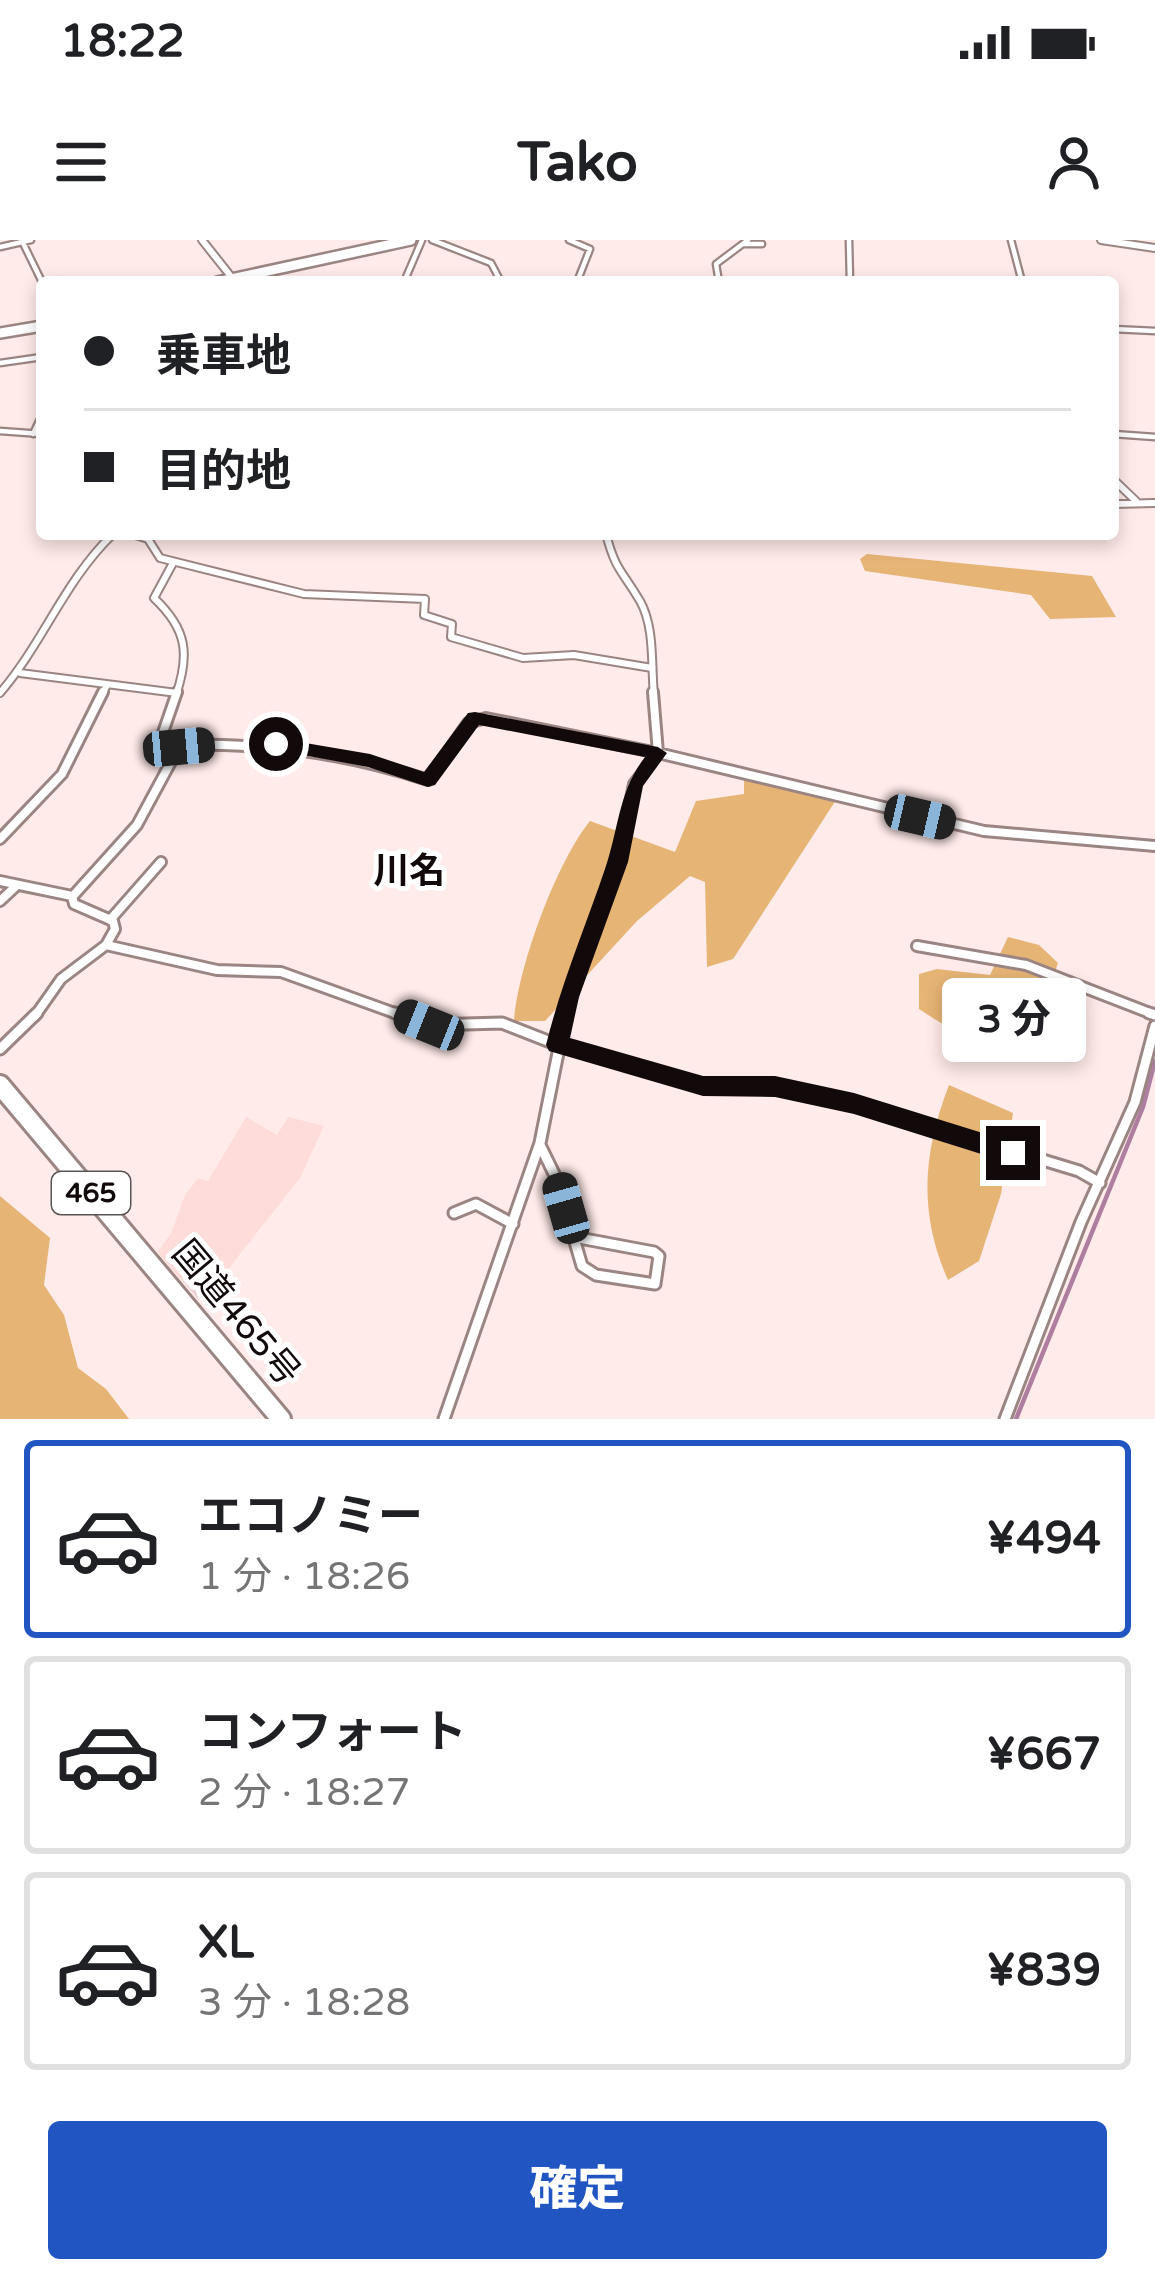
<!DOCTYPE html>
<html lang="ja">
<head>
<meta charset="utf-8">
<style>
  :root { --surface:#fff; --page:#f6f6f6; --text:#202124; --muted:#757577; --line:#e0e0e0; --accent:#2055c2 }
  body { margin:0; font-family:"Varela Round","Noto Sans JP",sans-serif; background:var(--page); color:var(--text); height:100vh; display:flex; flex-direction:column; font-size:45px; white-space:nowrap }
  * { box-sizing:border-box; margin:0 }
  p { font-size:39px; color:var(--muted) }
  .icon { flex:none; width:66px; height:66px; fill:none; stroke:currentColor; stroke-width:2; stroke-linecap:round; stroke-linejoin:round }
  .map { position:relative; height:1179px; overflow:hidden }
  .drawer { display:flex; flex-direction:column; background:var(--surface); flex:1 }
  .drawer>* { flex:none }
  .guide { position:absolute; left:36px; top:36px; width:1083px; height:264px; border-radius:12px; box-shadow:0 6px 18px #0003; display:grid; align-content:center; height:264px; padding:0 48px; background:var(--surface) }
  .end { position:absolute; width:54px; height:54px; margin:-27px; border:15px solid #120a0a; background:#fff; box-shadow:0 0 0 6px #fff }
  .from { border-radius:50% }
  .bubble { position:absolute; height:84px; border-radius:12px; background:var(--surface); box-shadow:0 6px 18px #0003; font-size:39px; font-weight:800; line-height:84px; text-align:center }
  .car { position:absolute; width:36px; height:72px; margin:-36px -18px; border-radius:15px; box-shadow:0 0 9px 3px #0007; background:linear-gradient(#222 24%,#8ab4d8 0 40%,#222 0 76%,#8ab4d8 0 86%,#222 0) }
  .guide b { display:flex; align-items:center; gap:42px; height:114px; font-size:45px }
  .guide b+b { border-top:3px solid var(--line) }
  .guide i { width:30px; height:30px; background:var(--text) }
  ul { padding:21px 0 0; list-style:none }
  li { display:flex; align-items:center; gap:36px; height:198px; margin:0 24px 18px; padding:0 24px; border:6px solid var(--line); border-radius:12px }
  li div { flex:1 }
  li b { display:block; font-size:45px }
  li em { font-style:normal; font-weight:800 }
  li.on { border-color:var(--accent) }
  li>.icon { width:108px; height:108px; stroke-width:1.5 }
  .button { display:flex; gap:24px; margin-top:auto; padding:24px 48px }
  .button a { flex:1; height:138px; border-radius:12px; background:var(--accent); color:#fff; font-size:48px; font-weight:800; line-height:138px; text-align:center }
  .status { display:flex; justify-content:space-between; align-items:center; height:84px; padding:0 60px; background:var(--surface); direction:ltr }
  .status svg { height:33px; fill:currentColor }
  header { display:flex; justify-content:space-between; align-items:center; height:156px; padding:0 48px; background:var(--surface); font-size:54px; font-weight:800 }
  .map>svg:first-child { display:block }
  .built { fill:#fedcd9 }
  .forest { fill:#e6b475 }
  .lines { fill:none; stroke-linecap:round; stroke-linejoin:round }
  .stream-far1 { stroke:#ae7ea1; stroke-width:3 }
  .stream { stroke:#ae7ea1; stroke-width:4.5 }
  .building { fill:#ebd3da }
  .minor-far3-casing { stroke:#9b8583; stroke-width:9 }
  .minor-far2-casing { stroke:#9b8583; stroke-width:10 }
  .minor-far1-casing { stroke:#9b8583; stroke-width:14 }
  .minor-casing { stroke:#9b8583; stroke-width:15 }
  .tertiary-casing { stroke:#9b8583; stroke-width:10 }
  .secondary-casing { stroke:#9b8583; stroke-width:10 }
  .trunk-far1-casing { stroke:#9b8583; stroke-width:14 }
  .trunk-casing { stroke:#9b8583; stroke-width:24 }
  .minor-far3 { stroke:#fff; stroke-width:4.5 }
  .minor-far2 { stroke:#fff; stroke-width:6 }
  .minor-far1 { stroke:#fff; stroke-width:8 }
  .minor { stroke:#fff; stroke-width:9 }
  .tertiary { stroke:#fff; stroke-width:6 }
  .secondary { stroke:#fff; stroke-width:6 }
  .trunk-far1 { stroke:#fff; stroke-width:9 }
  .trunk { stroke:#fff; stroke-width:18 }
  .route { fill:#120a0a }
  .labels { text-anchor:middle; dominant-baseline:central; stroke-width:10; stroke-linejoin:round; paint-order:stroke }
  .shield { fill:#fff; stroke:#595454; stroke-width:3 }
  .shield-label { font-size:27px; font-weight:bold; fill:#120a0a }
  .quarter-label { font-size:36px; font-weight:bold; fill:#120a0a; stroke:#fff }
  .near-street-label { font-size:36px; fill:#120a0a; stroke:#fff }
</style>
</head>
<body>
<div class="status"><b>18:22</b><svg viewBox="0 0 49 12"><path d="M0 12V9h3v3zM5 12V6h3v6zM10 12V3h3v9zM15 12V0h3v12zM26 1h20v11H26zM47 4h2v5h-2z"/></svg></div>
<header><svg class="icon" aria-label="menu" viewBox="0 0 24 24"><path d="M4 6h16M4 12h16M4 18h16"/></svg>Tako<svg class="icon" aria-label="person" viewBox="0 0 24 24"><circle cx="12" cy="8" r="4"/><path d="M4 21q1-7 8-7t8 7"/></svg></header>
<div class="map">
<svg width="1155" height="1179" viewBox="0 0 1155 1179">
  <rect width="100%" height="100%" fill="#ffebe9"/>
  <!-- built -->
  <path class="built" d="M 246,877 L 277,895 L 288,877 L 324,886 L 300,938 L 221,1038 L 206,1021 L 182,1041 L 157,1012 L 171,994 L 185,955 L 198,938 L 208,941 Z"/>
  <!-- forest -->
  <path class="forest" d="M 867,314 L 1092,336 L 1116,377 L 1050,379 L 1031,355 L 865,331 L 860,319 Z
    M 744,537 L 836,560 L 733,719 L 707,727 L 705,642 L 690,636 L 637,681 L 545,781 L 514,781 C 518,727 556,623 590,581 L 675,612 L 696,561 L 744,554 Z
    M 1008,697 L 1039,705 L 1058,723 L 1028,810 C 988,813 951,790 919,769 L 919,734 L 937,729 L 990,735 Z
    M 949,845 L 1013,873 L 1001,954 L 979,1021 L 948,1040 C 918,973 923,912 949,845 Z
    M 0,956 L 50,998 L 44,1045 L 64,1075 L 78,1128 L 106,1149 L 129,1179 L 0,1179 Z"/>
  <g class="lines">
    <!-- stream-far1 -->
    <path class="stream-far1" d="M 446,8 L 470,17"/>
    <!-- stream -->
    <path class="stream" d="M 1016,1179 L 1143,867 L 1155,821"/>
  </g>
  <!-- building -->
  <path class="building" d="M 206,1021 L 221,1038 L 197,1058 L 183,1041 Z"/>
  <g class="lines">
    <defs>
      <path id="minor-far3" d="M 432,0 L 491,23 L 501,42
        M 569,0 L 590,9 L 577,42
        M 849,0 L 850,42
        M 1011,0 L 1022,42
        M 744,4 L 762,4
        M 24,5 L 42,42
        M 0,7 L 31,0
        M 404,42 L 422,0
        M 719,42 L 716,24 L 748,0
        M 1113,89 L 1155,91
        M 0,123 L 42,117
        M 0,191 L 42,194
        M 33,194 L 42,175
        M 1113,194 L 1155,197"/>
      <path id="minor-far2" d="M 1113,239 L 1136,261
        M 1113,264 L 1155,263
        M 132,294 L 148,299 L 160,318 L 304,354 L 425,359 L 424,375 L 452,384 L 451,397 L 523,418 L 574,415 L 652,428
        M 606,294 C 616,332 622,330 640,361 C 655,387 651,426 654,455
        M 173,323 L 154,358 C 187,389 190,414 176,455
        M 20,433 L 177,453
        M 0,453 C 43,403 65,340 113,294
        M 102,455 L 107,445"/>
      <path id="minor-far1" d="M 177,452 L 159,504 C 262,504 329,508 428,540 L 468,483 L 486,478 L 658,513 L 984,591 L 1155,606
        M 0,599 L 62,534 L 103,452
        M 0,641 L 72,656 L 74,664 L 113,681 L 115,689 L 106,705 L 61,739 L 35,776
        M 73,656 L 137,585 L 179,507
        M 0,661 L 15,647
        M 110,680 L 161,622
        M 106,705 L 217,730 L 281,732 L 403,776
        M 917,706 L 1026,725 L 1155,775
        M 565,776 L 618,622 L 634,544 L 658,513 L 653,452"/>
      <path id="minor" d="M 395,773 L 429,785 L 502,783 L 558,805 L 703,846 L 775,846 L 855,863 L 1079,931 L 1100,943
        M 1149,773 L 1155,775
        M 0,809 L 37,773
        M 540,905 L 557,940 L 582,1026 L 596,1035 L 655,1044 L 659,1016 L 654,1012 L 574,997
        M 454,973 L 476,964 L 513,984
        M 444,1179 L 540,903 L 566,773
        M 1005,1179 L 1081,982 L 1135,862 L 1155,786"/>
      <path id="tertiary" d="M 202,0 L 233,39"/>
      <path id="secondary" d="M 1101,0 L 1155,8"/>
      <path id="trunk-far1" d="M 217,42 L 411,0
        M 0,93 L 42,86"/>
      <path id="trunk" d="M 0,845 L 281,1179"/>
    </defs>
    <!-- minor-far3 casing -->
    <use href="#minor-far3" class="minor-far3-casing"/>
    <!-- minor-far2 casing -->
    <use href="#minor-far2" class="minor-far2-casing"/>
    <!-- minor-far1 casing -->
    <use href="#minor-far1" class="minor-far1-casing"/>
    <!-- minor casing -->
    <use href="#minor" class="minor-casing"/>
    <!-- tertiary casing -->
    <use href="#tertiary" class="tertiary-casing"/>
    <!-- secondary casing -->
    <use href="#secondary" class="secondary-casing"/>
    <!-- trunk-far1 casing -->
    <use href="#trunk-far1" class="trunk-far1-casing"/>
    <!-- trunk casing -->
    <use href="#trunk" class="trunk-casing"/>
    <!-- minor-far3 -->
    <use href="#minor-far3" class="minor-far3"/>
    <!-- minor-far2 -->
    <use href="#minor-far2" class="minor-far2"/>
    <!-- minor-far1 -->
    <use href="#minor-far1" class="minor-far1"/>
    <!-- minor -->
    <use href="#minor" class="minor"/>
    <!-- tertiary -->
    <use href="#tertiary" class="tertiary"/>
    <!-- secondary -->
    <use href="#secondary" class="secondary"/>
    <!-- trunk-far1 -->
    <use href="#trunk-far1" class="trunk-far1"/>
    <!-- trunk -->
    <use href="#trunk" class="trunk"/>
  </g>
  <!-- route -->
  <path class="route" d="M 475,472 L 658,507 L 667,513 L 643,546 L 628,622 L 579,757 L 570,798 L 703,836 L 775,836 L 854,853 L 1021,905 L 1021,920 L 1013,924 L 854,874 L 775,857 L 703,856 L 549,811 L 546,805 C 561,744 585,688 605,629 C 619,589 618,552 645,517 L 479,485 L 435,545 L 428,547 L 368,527 L 276,510 L 267,504 L 276,498 L 370,514 L 424,532 L 468,473 Z"/>
  <g class="labels">
    <!-- shield labels -->
    <rect class="shield" x="52" y="932" width="78" height="42" rx="9"/>
    <g class="shield-label">
      <text x="91" y="953">465</text>
    </g>
    <!-- quarter labels -->
    <g class="quarter-label">
      <text x="409" y="631">川名</text>
    </g>
    <!-- near-street labels -->
    <g class="near-street-label">
      <text transform="translate(236 1073) rotate(50)">国道465号</text>
    </g>
  </g>
</svg>
<i class="end from" style="left:276px;top:504px"></i>
<i class="end" style="left:1013px;top:913px"></i>
<div class="bubble" style="left:942px;top:738px;width:144px">3 分</div>
<i class="car" style="left:179px;top:507px;rotate:85deg"></i>
<i class="car" style="left:920px;top:577px;rotate:103deg"></i>
<i class="car" style="left:429px;top:785px;rotate:292deg"></i>
<i class="car" style="left:566px;top:968px;rotate:344deg"></i>
<div class="guide">
<b><i class="from"></i>乗車地</b>
<b><i></i>目的地</b>
</div>
</div>
<section class="drawer">
<ul>
<li class="on"><svg class="icon" aria-label="car" viewBox="0 0 24 24"><path d="M5 17H2v-5l4-1 3-4h7l3 4 3 1v5h-3M9 17h6M6 11h13"/><circle cx="7" cy="17" r="2"/><circle cx="17" cy="17" r="2"/></svg><div><b>エコノミー</b><p>1 分 · 18:26</p></div><em>¥494</em></li>
<li><svg class="icon" aria-label="car" viewBox="0 0 24 24"><path d="M5 17H2v-5l4-1 3-4h7l3 4 3 1v5h-3M9 17h6M6 11h13"/><circle cx="7" cy="17" r="2"/><circle cx="17" cy="17" r="2"/></svg><div><b>コンフォート</b><p>2 分 · 18:27</p></div><em>¥667</em></li>
<li><svg class="icon" aria-label="car" viewBox="0 0 24 24"><path d="M5 17H2v-5l4-1 3-4h7l3 4 3 1v5h-3M9 17h6M6 11h13"/><circle cx="7" cy="17" r="2"/><circle cx="17" cy="17" r="2"/></svg><div><b>XL</b><p>3 分 · 18:28</p></div><em>¥839</em></li>
</ul>
<div class="button"><a>確定</a></div>
</section>
</body>
</html>
